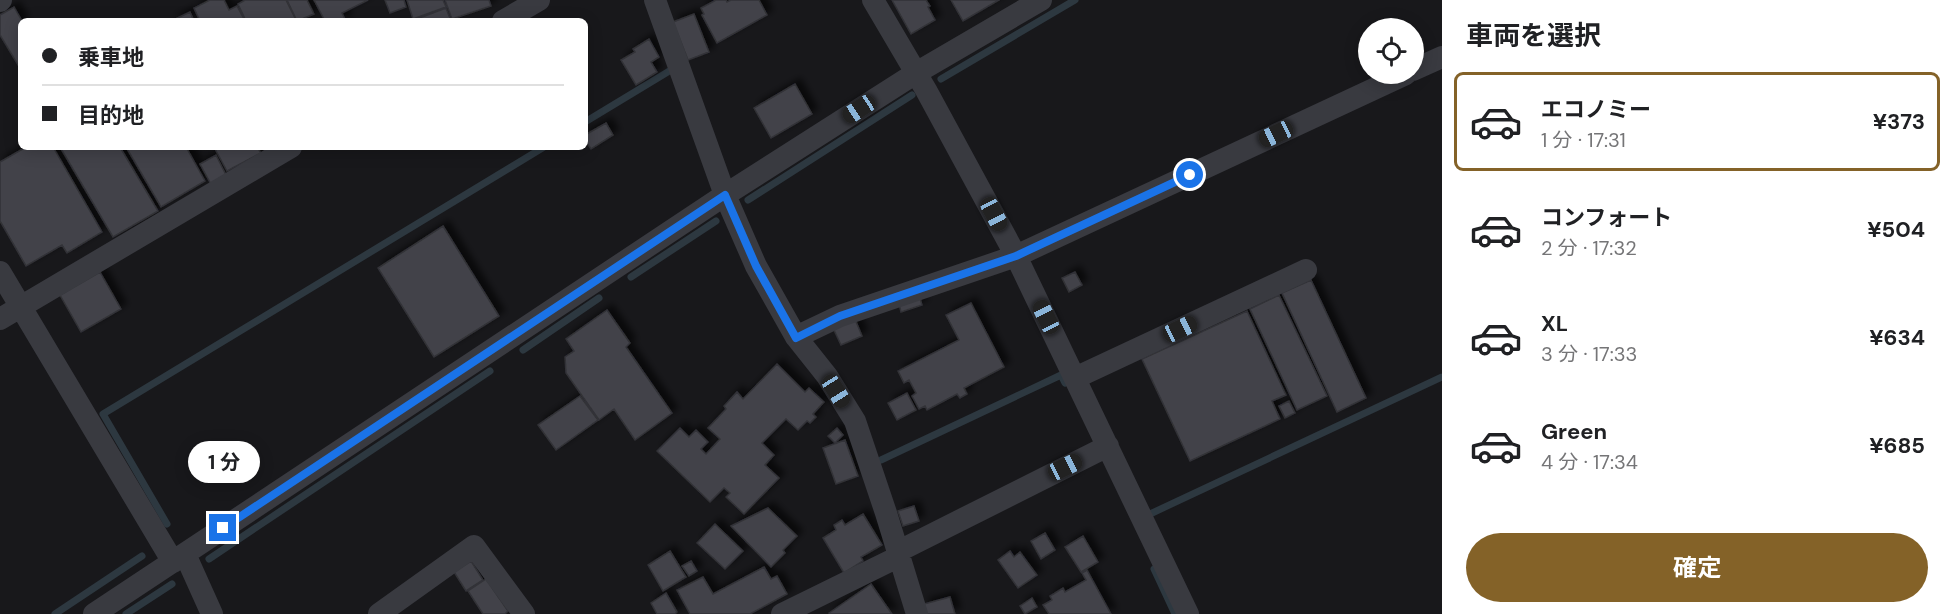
<!DOCTYPE html>
<html lang="ja">
<head>
<meta charset="utf-8">
<style>
  :root { --surface:#fff; --page:#f6f6f6; --text:#202124; --muted:#757577; --line:#e0e0e0; --accent:#846228 }
  body { margin:0; font-family:"DM Sans","Noto Sans JP",sans-serif; background:var(--page); color:var(--text); height:100vh; display:flex; flex-direction:column; font-size:22px; white-space:nowrap }
  * { box-sizing:border-box; margin:0 }
  p { font-size:20px; color:var(--muted) }
  .icon { flex:none; width:33px; height:33px; fill:none; stroke:currentColor; stroke-width:2; stroke-linecap:round; stroke-linejoin:round }
  .map { position:relative; flex:1; overflow:hidden }
  .sheet { display:flex; flex-direction:column; background:var(--surface); width:510px }
  .sheet>* { flex:none }
  .hud { position:absolute; left:18px; top:18px; width:570px; height:132px; border-radius:9px; box-shadow:0 3px 15px #0003; display:grid; align-content:center; height:132px; padding:0 24px; background:var(--surface) }
  .fabs { position:absolute; left:1358px; top:18px; display:grid; gap:12px }
  .fabs a { display:grid; place-items:center; width:66px; height:66px; border-radius:50%; background:var(--surface); box-shadow:0 3px 15px #0003; font-size:30px }
  .end { position:absolute; width:27px; height:27px; margin:-14px; border:8px solid #1a73e8; background:#fff; box-shadow:0 0 0 3px #fff }
  .from { border-radius:50% }
  .bubble { position:absolute; height:42px; border-radius:21px; background:var(--surface); box-shadow:0 3px 15px #0003; font-size:20px; font-weight:700; line-height:42px; text-align:center }
  .car { position:absolute; width:18px; height:36px; margin:-18px -9px; border-radius:8px; box-shadow:0 0 4px 2px #0007; background:linear-gradient(#222 24%,#8ab4d8 0 40%,#222 0 76%,#8ab4d8 0 86%,#222 0) }
  .hud b { display:flex; align-items:center; gap:21px; height:57px; font-size:22px }
  .hud b+b { border-top:2px solid var(--line) }
  .hud i { width:15px; height:15px; background:var(--text) }
  ul { padding:0; list-style:none }
  li { display:flex; align-items:center; gap:18px; height:99px; margin:0 12px 9px; padding:0 12px; border:3px solid transparent; border-radius:9px }
  li div { flex:1 }
  li b { display:block; font-size:22px }
  li em { font-style:normal; font-weight:700 }
  li.active { border-color:var(--accent) }
  li>.icon { width:54px; height:54px; stroke-width:1.5 }
  h2 { padding:0 24px; font-size:27px; line-height:72px }
  .cta { display:flex; gap:12px; margin-top:auto; padding:12px 24px }
  .cta a { flex:1; height:69px; border-radius:36px; background:var(--accent); color:#fff; font-size:24px; font-weight:700; line-height:69px; text-align:center }
  main { display:flex; flex:1; min-height:0 }
  .map>svg:first-child { display:block }
  .lines { fill:none; stroke-linecap:round; stroke-linejoin:round }
  .stream { stroke:#2d3840; stroke-width:7 }
  .building { fill:#424348; stroke:#323237; stroke-width:1.5; filter:url(#shadow) }
  .minor { stroke:#393a40; stroke-width:22 }
  .route { stroke:#1a73e8; stroke-width:8 }
</style>
</head>
<body>
<main>
<div class="map">
<svg width="1442" height="614" viewBox="0 0 1442 614">
  <defs>
    <filter id="shadow"><feDropShadow dx="5.5" dy="-5.5" stdDeviation="3" flood-color="#0009"/></filter>
  </defs>
  <rect width="100%" height="100%" fill="#18181b"/>
  <g class="lines">
    <!-- stream -->
    <path class="stream" d="M 941,79 L 1075,0
      M 585,122 L 671,70
      M 748,200 L 912,95
      M 631,277 L 716,221
      M 523,350 L 599,298
      M 881,460 L 1061,375 L 1065,383
      M 1150,514 L 1442,377
      M 167,524 L 103,414 L 544,147
      M 209,559 L 490,371
      M 1154,569 L 1175,614
      M 55,614 L 142,556
      M 126,614 L 172,584"/>
  </g>
  <!-- building -->
  <path class="building" d="M 210,0 L 224,0 L 229,10 L 237,6 L 245,21 L 200,21 L 194,8 Z
    M 245,0 L 286,0 L 296,20 L 246,21 L 238,4 Z
    M 287,0 L 307,0 L 314,14 L 297,21 Z
    M 314,0 L 368,0 L 342,13 L 346,21 L 325,21 Z
    M 385,0 L 404,0 L 406,7 L 390,13 Z
    M 407,0 L 443,0 L 446,7 L 413,19 Z
    M 445,0 L 489,0 L 491,6 L 452,19 Z
    M 716,0 L 726,0 L 727,2 L 731,0 L 759,0 L 767,15 L 717,43 L 702,15 L 704,14 L 701,8 Z
    M 892,0 L 926,0 L 930,6 L 928,7 L 935,20 L 911,34 Z
    M 951,0 L 999,0 L 963,21 Z
    M 14,7 L 22,21 L 21,70 L 0,35 L 0,15 Z
    M 446,8 L 451,21 L 415,21 L 414,20 Z
    M 190,12 L 194,21 L 171,21 Z
    M 694,14 L 709,52 L 688,60 L 673,22 Z
    M 649,39 L 659,57 L 651,62 L 657,72 L 636,85 L 621,60 L 635,52 L 633,49 Z
    M 795,84 L 812,114 L 771,138 L 754,108 Z
    M 606,123 L 613,135 L 591,149 L 585,140 L 585,135 Z
    M 26,147 L 53,147 L 102,232 L 67,253 L 62,245 L 26,266 L 0,221 L 0,162 Z
    M 60,147 L 120,147 L 158,211 L 113,237 Z
    M 126,147 L 186,147 L 205,181 L 161,207 Z
    M 214,147 L 257,147 L 261,153 L 227,171 Z
    M 216,155 L 227,177 L 212,186 L 200,164 Z
    M 443,226 L 499,316 L 434,357 L 378,268 Z
    M 100,272 L 121,309 L 81,332 L 60,295 Z
    M 1075,272 L 1082,285 L 1069,292 L 1062,278 Z
    M 1311,280 L 1366,398 L 1337,412 L 1282,293 Z
    M 1279,295 L 1327,396 L 1297,410 L 1250,309 Z
    M 920,298 L 922,305 L 901,312 L 899,304 Z
    M 971,303 L 1004,367 L 964,388 L 967,394 L 960,398 L 957,394 L 927,410 L 925,406 L 919,409 L 912,396 L 916,393 L 909,380 L 904,383 L 898,371 L 959,340 L 946,315 Z
    M 607,310 L 630,343 L 626,347 L 672,413 L 635,440 L 614,409 L 599,420 L 566,373 L 565,357 L 574,351 L 566,339 Z
    M 1247,311 L 1286,395 L 1272,401 L 1280,419 L 1190,461 L 1142,359 Z
    M 855,319 L 862,336 L 841,345 L 833,328 Z
    M 777,364 L 805,392 L 809,388 L 824,402 L 813,414 L 816,417 L 810,423 L 807,421 L 798,430 L 786,419 L 762,443 L 774,455 L 765,465 L 779,478 L 744,514 L 726,497 L 730,493 L 724,488 L 710,502 L 657,451 L 680,428 L 689,437 L 696,430 L 708,442 L 701,449 L 706,454 L 720,439 L 708,428 L 726,409 L 724,406 L 737,392 L 743,399 Z
    M 907,393 L 916,410 L 897,420 L 888,403 Z
    M 580,396 L 598,420 L 556,450 L 538,425 Z
    M 1289,401 L 1295,413 L 1285,418 L 1279,406 Z
    M 837,428 L 843,435 L 835,443 L 828,436 Z
    M 845,440 L 858,476 L 836,484 L 823,448 Z
    M 914,506 L 919,521 L 903,526 L 898,511 Z
    M 768,508 L 797,536 L 783,550 L 785,553 L 771,567 L 731,526 Z
    M 863,514 L 882,545 L 861,557 L 863,561 L 844,573 L 823,538 L 836,530 L 834,525 L 842,520 L 845,525 Z
    M 715,524 L 743,551 L 725,569 L 697,543 Z
    M 1045,533 L 1055,550 L 1041,559 L 1031,541 Z
    M 1083,536 L 1098,562 L 1081,572 L 1065,547 Z
    M 670,551 L 686,577 L 663,591 L 648,565 Z
    M 1010,551 L 1014,557 L 1020,552 L 1037,575 L 1018,588 L 998,560 Z
    M 471,561 L 483,580 L 466,591 L 454,572 Z
    M 691,561 L 697,571 L 689,576 L 682,566 Z
    M 764,567 L 771,579 L 777,576 L 787,594 L 750,614 L 690,614 L 677,590 L 703,577 L 713,594 Z
    M 1087,570 L 1111,614 L 1049,614 L 1043,605 L 1052,600 L 1050,596 L 1063,588 L 1065,592 L 1086,580 L 1082,573 Z
    M 486,579 L 508,611 L 505,614 L 483,614 L 468,591 Z
    M 871,584 L 892,614 L 830,614 L 829,613 Z
    M 666,593 L 677,612 L 675,614 L 657,614 L 651,603 Z
    M 950,597 L 955,614 L 926,614 L 924,604 Z
    M 1032,598 L 1037,607 L 1025,614 L 1020,606 Z"/>
  <g class="lines">
    <!-- minor -->
    <path class="minor" d="M 655,0 L 725,195 L 756,266 L 796,337 L 827,376 L 855,421 L 886,513 L 917,614
      M 873,0 L 926,90 L 1016,256 L 1188,614
      M 0,1 L 1,0
      M 503,21 L 539,0
      M 1413,70 L 1442,57
      M 0,272 L 173,562
      M 0,319 L 291,147
      M 796,337 L 840,316 L 1016,256 L 1406,74
      M 1075,378 L 1306,270
      M 897,552 L 1108,446
      M 185,554 L 212,614
      M 94,614 L 725,195 L 916,73 L 1041,0
      M 379,614 L 474,546 L 524,614
      M 782,614 L 898,557"/>
  </g>
  <g class="lines">
    <!-- route -->
    <path class="route" d="M 223,528 L 725,195 L 756,266 L 796,338 L 840,316 L 1016,256 L 1190,175"/>
  </g>
</svg>
<div class="fabs">
<a><svg class="icon" aria-label="locate" viewBox="0 0 24 24"><circle cx="12" cy="12" r="6"/><path d="M12 2v4M12 18v4M2 12h4M18 12h4"/></svg></a>
</div>
<i class="end from" style="left:1190px;top:175px"></i>
<i class="end" style="left:223px;top:528px"></i>
<div class="bubble" style="left:188px;top:441px;width:72px">1 分</div>
<i class="car" style="left:859px;top:109px;rotate:237deg"></i>
<i class="car" style="left:1276px;top:134px;rotate:245deg"></i>
<i class="car" style="left:994px;top:214px;rotate:152deg"></i>
<i class="car" style="left:1046px;top:317px;rotate:334deg"></i>
<i class="car" style="left:1180px;top:329px;rotate:65deg"></i>
<i class="car" style="left:836px;top:391px;rotate:148deg"></i>
<i class="car" style="left:1065px;top:467px;rotate:64deg"></i>
<div class="hud">
<b><i class="from"></i>乗車地</b>
<b><i></i>目的地</b>
</div>
</div>
<section class="sheet">
<h2>車両を選択</h2>
<ul>
<li class="active"><svg class="icon" aria-label="car" viewBox="0 0 24 24"><path d="M5 17H2v-5l4-1 3-4h7l3 4 3 1v5h-3M9 17h6M6 11h13"/><circle cx="7" cy="17" r="2"/><circle cx="17" cy="17" r="2"/></svg><div><b>エコノミー</b><p>1 分 · 17:31</p></div><em>¥373</em></li>
<li><svg class="icon" aria-label="car" viewBox="0 0 24 24"><path d="M5 17H2v-5l4-1 3-4h7l3 4 3 1v5h-3M9 17h6M6 11h13"/><circle cx="7" cy="17" r="2"/><circle cx="17" cy="17" r="2"/></svg><div><b>コンフォート</b><p>2 分 · 17:32</p></div><em>¥504</em></li>
<li><svg class="icon" aria-label="car" viewBox="0 0 24 24"><path d="M5 17H2v-5l4-1 3-4h7l3 4 3 1v5h-3M9 17h6M6 11h13"/><circle cx="7" cy="17" r="2"/><circle cx="17" cy="17" r="2"/></svg><div><b>XL</b><p>3 分 · 17:33</p></div><em>¥634</em></li>
<li><svg class="icon" aria-label="car" viewBox="0 0 24 24"><path d="M5 17H2v-5l4-1 3-4h7l3 4 3 1v5h-3M9 17h6M6 11h13"/><circle cx="7" cy="17" r="2"/><circle cx="17" cy="17" r="2"/></svg><div><b>Green</b><p>4 分 · 17:34</p></div><em>¥685</em></li>
</ul>
<div class="cta"><a>確定</a></div>
</section>
</main>
</body>
</html>
